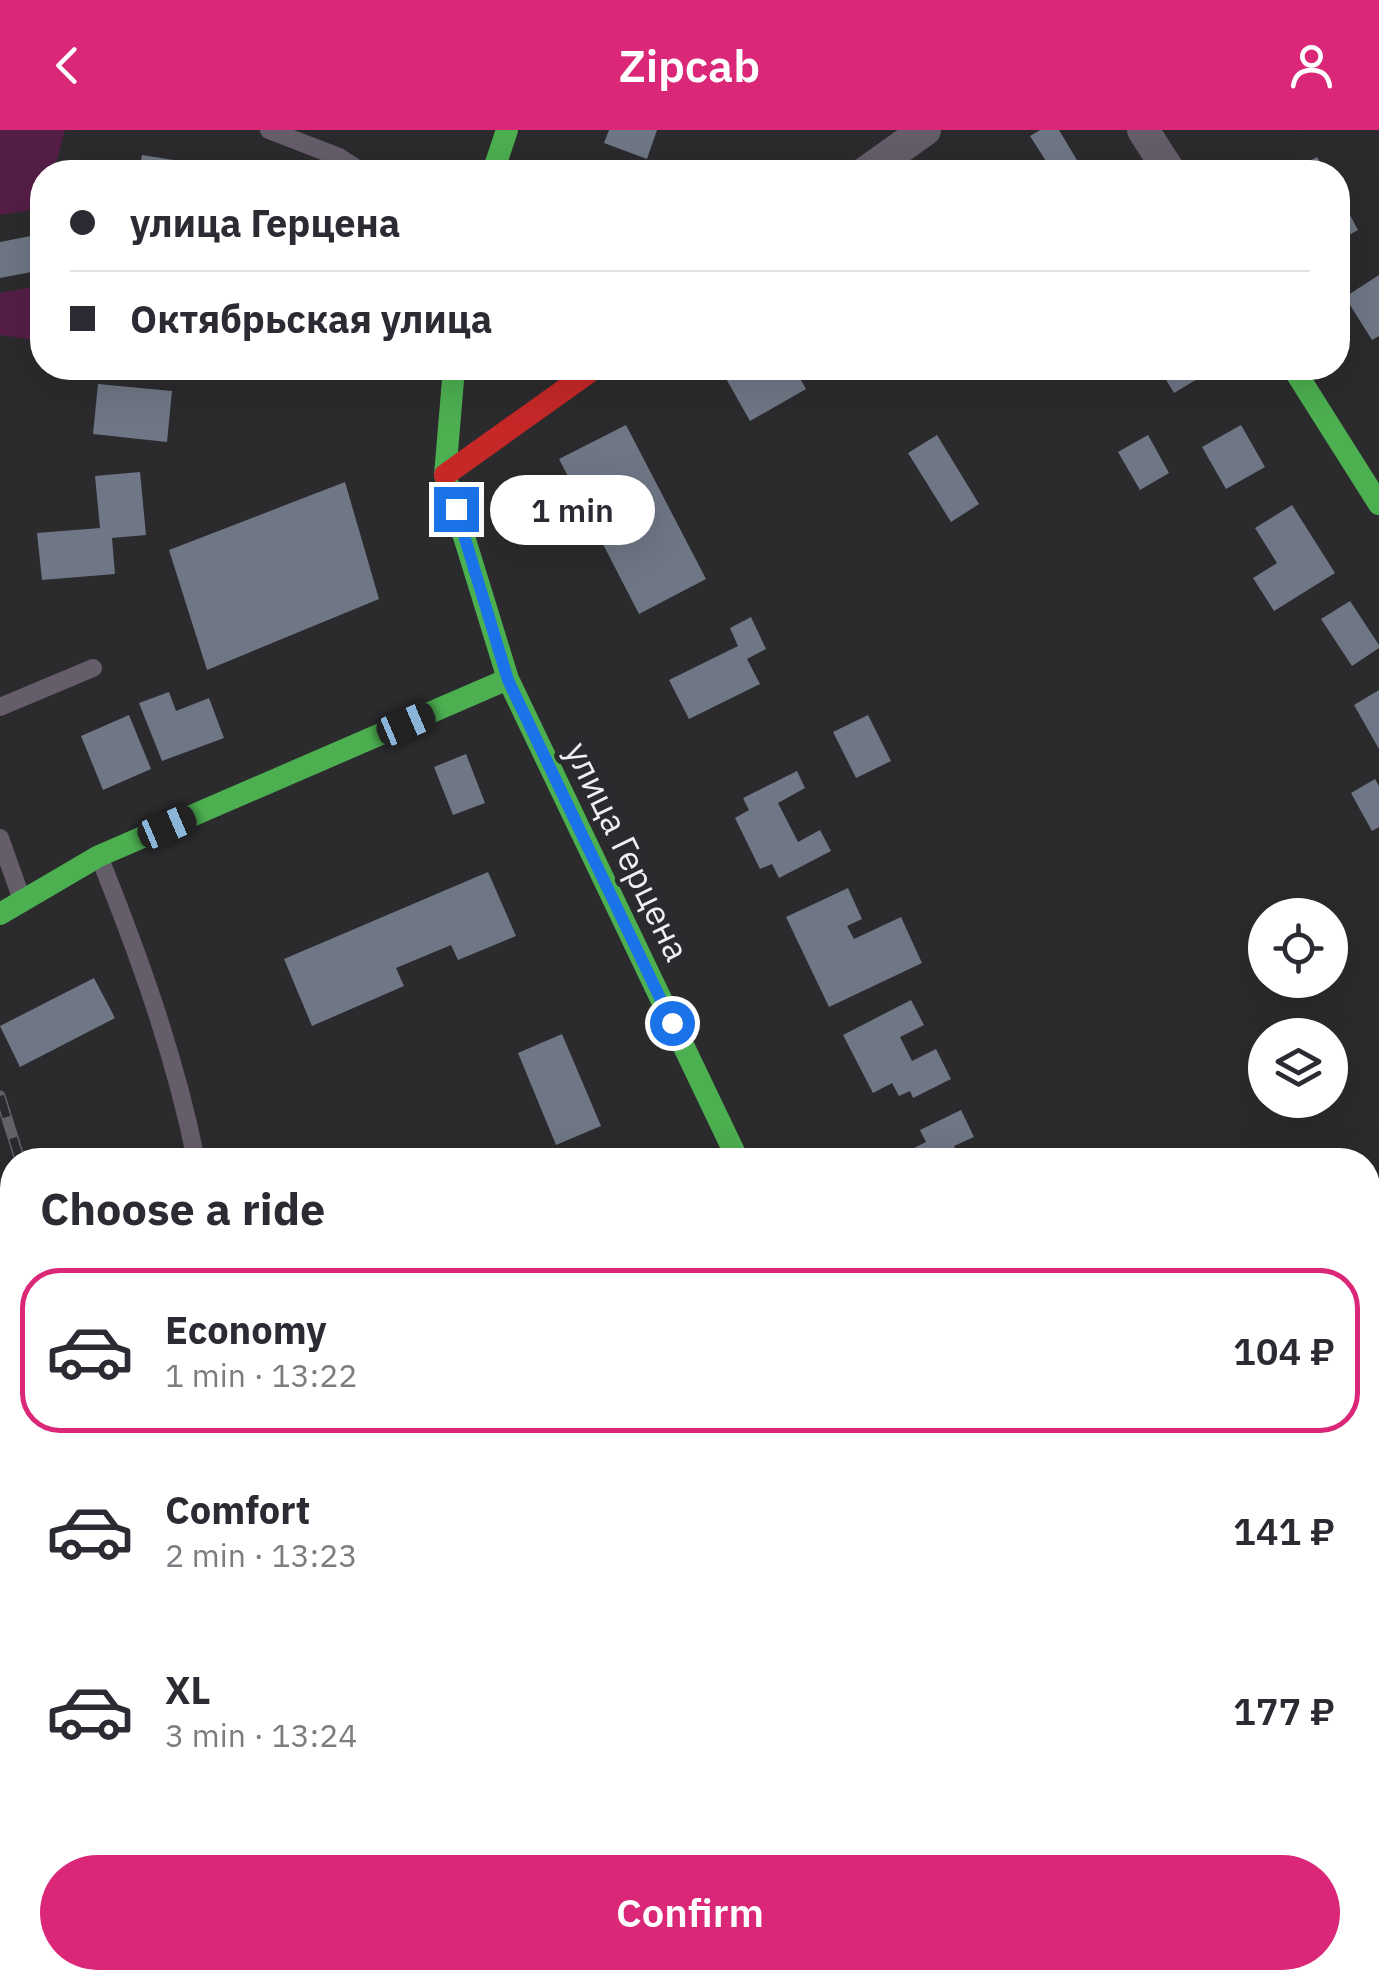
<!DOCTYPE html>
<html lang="en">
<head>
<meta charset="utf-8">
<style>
  :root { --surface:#fff; --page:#f7f7f7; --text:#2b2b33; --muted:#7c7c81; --line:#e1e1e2; --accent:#db2777 }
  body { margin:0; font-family:"IBM Plex Sans",sans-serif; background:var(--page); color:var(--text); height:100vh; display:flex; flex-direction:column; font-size:38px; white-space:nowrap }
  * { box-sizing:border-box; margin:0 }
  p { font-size:32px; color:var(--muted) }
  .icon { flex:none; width:55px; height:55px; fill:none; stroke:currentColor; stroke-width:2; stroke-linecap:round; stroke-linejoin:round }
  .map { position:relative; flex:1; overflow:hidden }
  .sheet { position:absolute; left:0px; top:1018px; width:1380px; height:842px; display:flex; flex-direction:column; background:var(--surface); border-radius:40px 40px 0 0; box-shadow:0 10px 40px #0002 }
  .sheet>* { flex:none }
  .guide { position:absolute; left:30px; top:30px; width:1320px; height:220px; border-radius:40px; box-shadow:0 10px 40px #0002; display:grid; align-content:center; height:220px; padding:0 40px; background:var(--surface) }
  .buttons { position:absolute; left:1248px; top:768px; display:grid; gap:20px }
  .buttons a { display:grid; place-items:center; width:100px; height:100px; border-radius:50%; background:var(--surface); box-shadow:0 10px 40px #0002; font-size:50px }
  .end { position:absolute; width:45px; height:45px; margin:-22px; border:12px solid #1a73e8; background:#fff; box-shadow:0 0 0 5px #fff }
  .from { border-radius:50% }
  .bubble { position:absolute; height:70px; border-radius:35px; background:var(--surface); box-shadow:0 10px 40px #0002; font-size:32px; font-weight:600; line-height:70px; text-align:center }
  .car { position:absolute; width:30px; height:60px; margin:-30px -15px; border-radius:12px; box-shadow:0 0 8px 2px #0007; background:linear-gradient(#222 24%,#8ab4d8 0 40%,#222 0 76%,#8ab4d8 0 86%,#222 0) }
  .guide b { display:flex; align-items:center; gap:35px; height:95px; font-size:38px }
  .guide b+b { border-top:2px solid var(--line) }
  .guide i { width:25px; height:25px; background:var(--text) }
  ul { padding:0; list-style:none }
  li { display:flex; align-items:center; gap:30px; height:165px; margin:0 20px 15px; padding:0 20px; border:5px solid transparent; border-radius:40px }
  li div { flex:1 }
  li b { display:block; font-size:38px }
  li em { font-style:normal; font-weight:600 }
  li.active { border-color:var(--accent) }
  li>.icon { width:90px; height:90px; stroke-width:1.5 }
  h2 { padding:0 40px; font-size:45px; line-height:120px }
  .primary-button { display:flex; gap:20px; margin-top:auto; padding:20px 40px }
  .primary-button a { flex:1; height:115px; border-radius:60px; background:var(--accent); color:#fff; font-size:40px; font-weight:600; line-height:115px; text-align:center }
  header { display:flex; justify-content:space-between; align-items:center; height:130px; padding:0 40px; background:var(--accent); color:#fff; font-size:45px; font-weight:600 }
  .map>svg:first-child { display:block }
  .green { fill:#551e46 }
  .building { fill:#6f7685 }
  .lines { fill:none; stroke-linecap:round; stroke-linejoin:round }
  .lane { stroke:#665d6b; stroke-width:18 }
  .street { stroke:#665d6b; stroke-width:32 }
  .fast { stroke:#4caf50; stroke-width:22 }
  .jam { stroke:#c62828; stroke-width:22 }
  .rail-casing { stroke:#656169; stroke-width:11 }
  .rail { stroke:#2a2a2f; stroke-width:8; stroke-dasharray:22; stroke-linecap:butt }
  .route { stroke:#1a73e8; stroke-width:12 }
  .labels { text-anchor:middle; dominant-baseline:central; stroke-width:10; stroke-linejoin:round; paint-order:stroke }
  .street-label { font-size:35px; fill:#f0f0f3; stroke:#2a2a2f }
</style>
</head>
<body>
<header><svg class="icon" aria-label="back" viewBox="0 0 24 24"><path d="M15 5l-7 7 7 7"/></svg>Zipcab<svg class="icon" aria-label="person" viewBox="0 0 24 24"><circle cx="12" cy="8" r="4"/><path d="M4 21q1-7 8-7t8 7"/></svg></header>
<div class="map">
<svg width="1379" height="1858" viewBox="0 0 1379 1858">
  <rect width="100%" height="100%" fill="#2b2b2e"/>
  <!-- green -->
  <path class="green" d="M 0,0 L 65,0 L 54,42 L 42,42 L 42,78 L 0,85 Z
    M 42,155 L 42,211 L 0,205 L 0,163 Z"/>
  <!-- building -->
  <path class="building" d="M 609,0 L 657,0 L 647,29 L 604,13 Z
    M 1040,0 L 1059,0 L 1084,42 L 1026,42 L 1046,31 L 1030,6 Z
    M 142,25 L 236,40 L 236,42 L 139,42 Z
    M 1317,27 L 1326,42 L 1289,42 Z
    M 1338,63 L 1358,100 L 1338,111 Z
    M 41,104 L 42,140 L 0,148 L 0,112 Z
    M 1379,145 L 1379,206 L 1372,210 L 1345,167 Z
    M 720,238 L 794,238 L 806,259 L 750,291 Z
    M 1159,238 L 1206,238 L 1209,242 L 1174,263 Z
    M 98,254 L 172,261 L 167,312 L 93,304 Z
    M 626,295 L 706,449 L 639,484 L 559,329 Z
    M 1241,295 L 1265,337 L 1226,359 L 1202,317 Z
    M 937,305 L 979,374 L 951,392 L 908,323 Z
    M 1148,305 L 1169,343 L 1140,360 L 1118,322 Z
    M 140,342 L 146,405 L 112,408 L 115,444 L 42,450 L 37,403 L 100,398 L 95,346 Z
    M 345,352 L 379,469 L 207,540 L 169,420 Z
    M 1292,375 L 1335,443 L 1274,481 L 1253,448 L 1277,433 L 1255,398 Z
    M 1350,471 L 1379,515 L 1379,518 L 1352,536 L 1321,489 Z
    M 751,487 L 766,519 L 747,529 L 760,554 L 689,589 L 669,550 L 738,516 L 730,498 Z
    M 1379,560 L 1379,619 L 1354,575 Z
    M 169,562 L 176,581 L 209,568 L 224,608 L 162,631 L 139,573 Z
    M 129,585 L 151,639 L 103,660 L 81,606 Z
    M 868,585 L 891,631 L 856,648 L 833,602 Z
    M 466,624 L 485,673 L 453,685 L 434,637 Z
    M 797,641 L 805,658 L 778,673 L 798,712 L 820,700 L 831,721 L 779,748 L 772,734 L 760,739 L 735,688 L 749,680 L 743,668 Z
    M 1375,649 L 1379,656 L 1379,697 L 1372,701 L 1351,663 Z
    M 488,742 L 516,806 L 458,830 L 451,815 L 396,838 L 404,856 L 312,896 L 284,829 Z
    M 848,758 L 862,789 L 847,796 L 854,809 L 901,787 L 922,833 L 829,877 L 786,787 Z
    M 94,848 L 115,888 L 20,937 L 0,896 Z
    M 911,870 L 924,895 L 900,907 L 912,931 L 936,919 L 951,949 L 913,968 L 910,961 L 899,966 L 892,953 L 873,963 L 843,905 Z
    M 562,904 L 601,996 L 556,1015 L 518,923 Z
    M 961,980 L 974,1007 L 954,1016 L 961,1030 L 915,1030 L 910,1020 L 926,1012 L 920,1000 Z
    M 1368,1270 L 1379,1291 L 1379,1295 L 1368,1302 Z
    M 929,1848 L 993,1848 L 998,1858 L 934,1858 Z
    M 1354,1848 L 1360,1848 L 1364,1858 L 1329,1858 Z"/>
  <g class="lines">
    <!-- lane -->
    <path class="lane" d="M 269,0 L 339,27 L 362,42
      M 0,577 L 93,538
      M 0,708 L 22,770
      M 99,726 C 139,826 175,925 196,1030"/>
    <!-- street -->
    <path class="street" d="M 1143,0 L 1170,42
      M 866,42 L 925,0
      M 1368,1391 L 1379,1384
      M 478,1848 L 483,1858"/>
    <!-- fast -->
    <path class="fast" d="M 493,42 L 507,0
      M 454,238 L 445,345 L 508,549 L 738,1030
      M 1293,238 L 1379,374
      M 0,784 L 99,726 L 508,549
      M 1130,1848 L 1135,1858"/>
    <!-- jam -->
    <path class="jam" d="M 445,345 L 595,238"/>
    <defs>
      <path id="rail" d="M 0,966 L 20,1030"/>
    </defs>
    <!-- rail casing -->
    <use href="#rail" class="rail-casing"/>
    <!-- rail -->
    <use href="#rail" class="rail"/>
  </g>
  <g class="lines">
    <!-- route -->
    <path class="route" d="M 456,379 L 508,550 L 672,893"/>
  </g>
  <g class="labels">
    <!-- street labels -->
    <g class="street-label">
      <text transform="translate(628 721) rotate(64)">улица Герцена</text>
    </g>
  </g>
</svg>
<div class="buttons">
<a><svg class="icon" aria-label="locate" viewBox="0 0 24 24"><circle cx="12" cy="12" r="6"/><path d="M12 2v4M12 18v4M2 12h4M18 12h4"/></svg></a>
<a><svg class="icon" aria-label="layers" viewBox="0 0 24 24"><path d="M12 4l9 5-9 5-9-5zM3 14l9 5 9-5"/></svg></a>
</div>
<i class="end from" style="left:672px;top:893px"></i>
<i class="end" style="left:456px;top:379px"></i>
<div class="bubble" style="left:490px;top:345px;width:165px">1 min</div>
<i class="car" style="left:406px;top:594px;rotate:67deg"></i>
<i class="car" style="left:167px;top:697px;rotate:67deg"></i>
<div class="guide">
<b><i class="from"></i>улица Герцена</b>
<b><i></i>Октябрьская улица</b>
</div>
<section class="sheet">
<h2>Choose a ride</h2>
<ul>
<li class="active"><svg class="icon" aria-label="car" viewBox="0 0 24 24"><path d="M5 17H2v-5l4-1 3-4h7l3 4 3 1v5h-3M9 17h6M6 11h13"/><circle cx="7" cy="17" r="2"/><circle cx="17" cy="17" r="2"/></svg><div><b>Economy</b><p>1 min · 13:22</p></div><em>104 ₽</em></li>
<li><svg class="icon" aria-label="car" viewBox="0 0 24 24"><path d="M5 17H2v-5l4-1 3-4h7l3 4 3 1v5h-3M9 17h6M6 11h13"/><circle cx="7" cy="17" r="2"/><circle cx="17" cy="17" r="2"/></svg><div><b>Comfort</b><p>2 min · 13:23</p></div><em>141 ₽</em></li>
<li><svg class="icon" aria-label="car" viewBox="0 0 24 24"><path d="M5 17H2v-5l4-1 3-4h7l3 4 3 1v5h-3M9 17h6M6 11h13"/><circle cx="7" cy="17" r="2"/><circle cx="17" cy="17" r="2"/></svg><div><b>XL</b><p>3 min · 13:24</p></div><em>177 ₽</em></li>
</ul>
<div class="primary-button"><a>Confirm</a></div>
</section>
</div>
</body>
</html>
